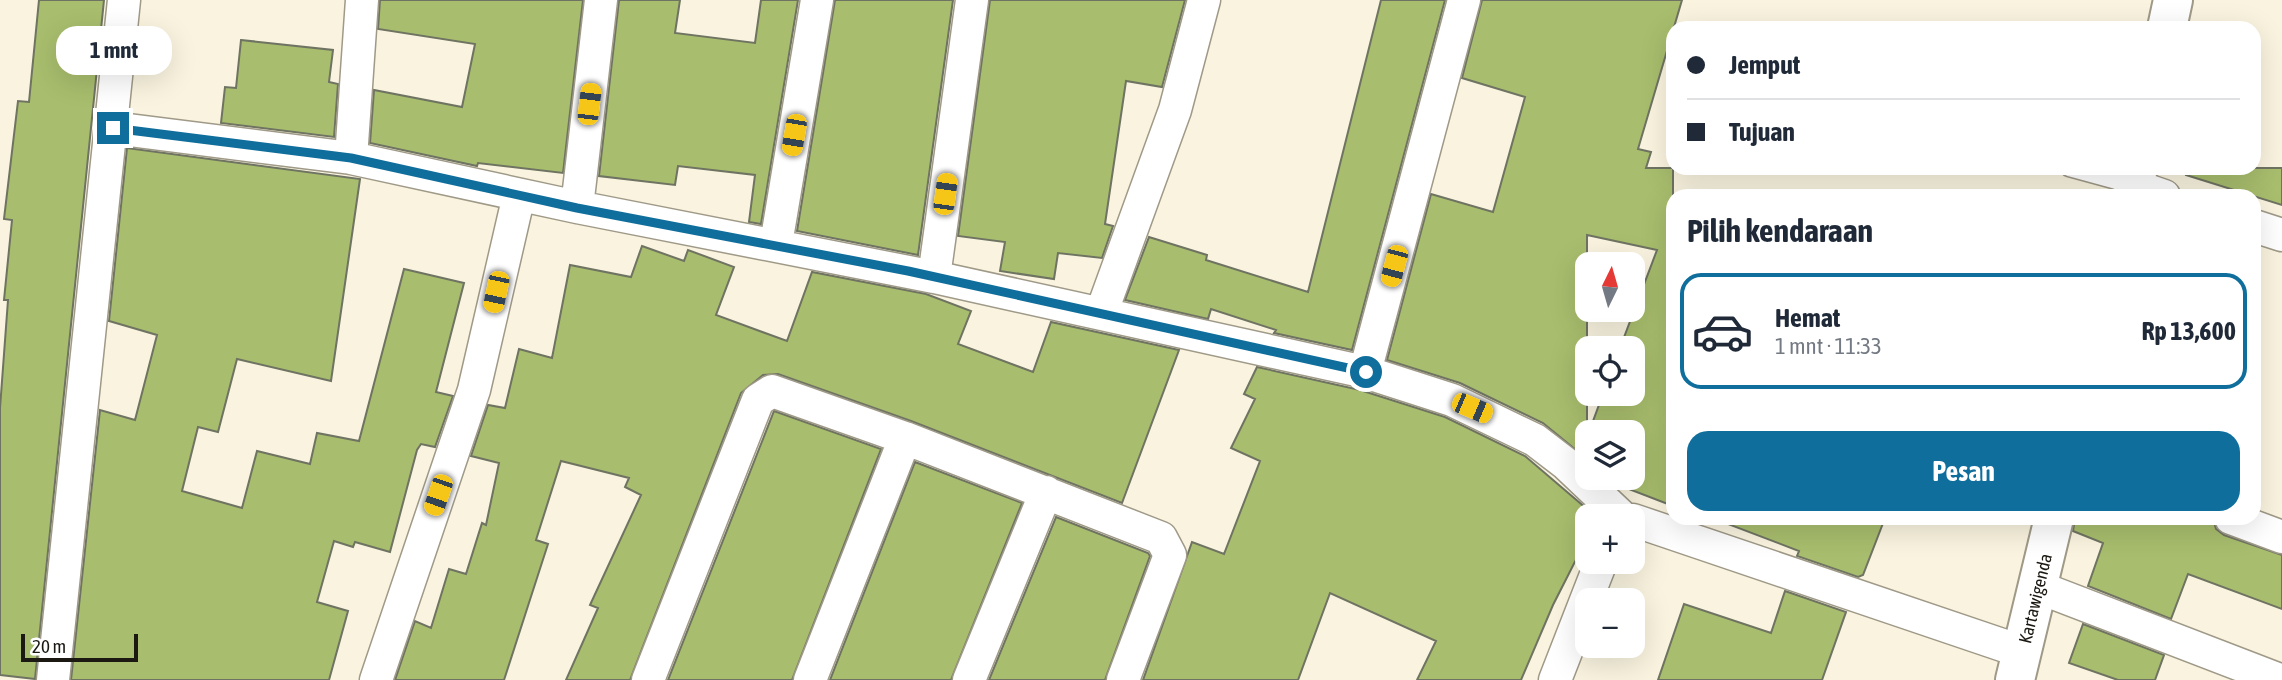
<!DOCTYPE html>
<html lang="id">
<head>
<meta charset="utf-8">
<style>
  :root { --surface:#fff; --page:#f2f2f3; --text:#1f2937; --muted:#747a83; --line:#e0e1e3; --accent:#0f6e9c }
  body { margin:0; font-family:"Asap Condensed",sans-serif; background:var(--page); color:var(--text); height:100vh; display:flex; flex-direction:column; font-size:26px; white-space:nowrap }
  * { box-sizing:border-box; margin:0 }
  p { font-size:23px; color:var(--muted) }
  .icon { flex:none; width:38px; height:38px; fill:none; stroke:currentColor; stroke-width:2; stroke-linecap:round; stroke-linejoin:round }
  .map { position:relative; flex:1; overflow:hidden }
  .panel { position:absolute; left:1666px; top:189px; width:595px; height:336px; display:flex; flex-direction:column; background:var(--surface); border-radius:21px; box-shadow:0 7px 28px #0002 }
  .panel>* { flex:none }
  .banner { position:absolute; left:1666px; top:21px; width:595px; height:154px; border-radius:21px; box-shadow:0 7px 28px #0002; display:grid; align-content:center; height:154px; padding:0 21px; background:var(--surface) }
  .needle { width:46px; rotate:5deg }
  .fabs { position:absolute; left:1575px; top:252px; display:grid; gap:14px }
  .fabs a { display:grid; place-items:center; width:70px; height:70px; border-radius:14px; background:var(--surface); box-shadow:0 7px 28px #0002; font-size:35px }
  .scale { position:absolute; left:21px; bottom:18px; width:117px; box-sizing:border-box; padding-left:7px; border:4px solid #1c1913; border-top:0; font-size:19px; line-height:24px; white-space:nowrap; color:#1c1913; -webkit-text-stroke:5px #fff; paint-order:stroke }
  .end { position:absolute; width:32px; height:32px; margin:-16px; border:9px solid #0f6e9c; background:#fff; box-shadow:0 0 0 4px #fff }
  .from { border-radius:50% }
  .bubble { position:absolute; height:49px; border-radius:21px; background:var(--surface); box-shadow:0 7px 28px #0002; font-size:23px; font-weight:700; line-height:49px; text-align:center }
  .car { position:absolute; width:21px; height:42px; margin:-21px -10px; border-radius:9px; box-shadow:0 0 5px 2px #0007; background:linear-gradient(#f5c518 24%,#345 0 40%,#f5c518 0 76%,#345 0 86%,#f5c518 0) }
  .banner b { display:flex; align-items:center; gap:24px; height:66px; font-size:26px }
  .banner b+b { border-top:2px solid var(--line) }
  .banner i { width:18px; height:18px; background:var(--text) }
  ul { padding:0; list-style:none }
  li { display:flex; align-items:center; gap:21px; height:116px; margin:0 14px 10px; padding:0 7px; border:4px solid var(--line); border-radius:21px }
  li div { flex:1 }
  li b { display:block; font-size:26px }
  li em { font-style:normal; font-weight:700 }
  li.on { border-color:var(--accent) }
  li>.icon { width:63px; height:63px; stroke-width:1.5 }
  h2 { padding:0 21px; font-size:32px; line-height:84px }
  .action { display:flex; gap:14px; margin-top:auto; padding:14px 21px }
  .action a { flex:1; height:80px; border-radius:21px; background:var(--accent); color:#fff; font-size:28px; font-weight:700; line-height:80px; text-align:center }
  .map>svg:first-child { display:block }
  .building { fill:#a8bd6d; stroke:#6e7362; stroke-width:2 }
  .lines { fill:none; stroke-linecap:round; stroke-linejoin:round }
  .lane-casing { stroke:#9f9987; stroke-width:19 }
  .street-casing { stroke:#9f9987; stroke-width:35 }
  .secondary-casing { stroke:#9f9987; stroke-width:42 }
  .lane { stroke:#fff; stroke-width:16 }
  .street { stroke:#fff; stroke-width:32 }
  .secondary { stroke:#fff; stroke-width:38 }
  .route { stroke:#0f6e9c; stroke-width:9 }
  .labels { text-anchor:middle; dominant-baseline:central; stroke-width:5; stroke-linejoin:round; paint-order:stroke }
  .street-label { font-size:18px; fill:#1c1913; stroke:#fff }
</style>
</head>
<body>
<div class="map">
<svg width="2282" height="680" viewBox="0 0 2282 680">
  <rect width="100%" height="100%" fill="#f9f3df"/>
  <!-- building -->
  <path class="building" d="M 39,0 L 104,0 L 35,679 L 0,675 L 0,408 L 8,300 L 4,300 L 12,220 L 4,219 L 18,101 L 29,102 Z
    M 380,0 L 583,0 L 563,173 L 478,163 L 477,166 L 370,143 L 374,90 L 462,107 L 475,44 L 378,29 Z
    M 619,0 L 680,0 L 675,33 L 755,43 L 761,0 L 798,0 L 761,224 L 749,222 L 755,175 L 678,166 L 675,185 L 599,176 Z
    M 835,0 L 953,0 L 918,255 L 797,231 Z
    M 990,0 L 1185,0 L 1162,87 L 1126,81 L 1105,224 L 1113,226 L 1102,258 L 1058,253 L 1054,279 L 1000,271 L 1005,242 L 958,236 Z
    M 1381,0 L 1445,0 L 1352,350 L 1274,333 L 1276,330 L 1211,309 L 1208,319 L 1125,300 L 1149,237 L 1207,255 L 1206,260 L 1308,292 Z
    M 1482,0 L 1682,0 L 1638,149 L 1651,152 L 1646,168 L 1673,168 L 1673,506 L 1613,483 L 1607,478 L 1633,478 L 1633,432 L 1589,432 L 1603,394 L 1633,394 L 1633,348 L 1620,348 L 1657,250 L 1587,235 L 1587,459 L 1543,423 L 1460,383 L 1387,360 L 1431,194 L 1493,212 L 1525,97 L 1462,78 Z
    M 241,40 L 333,50 L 329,82 L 338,84 L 334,137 L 221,123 L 225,87 L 236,88 Z
    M 127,148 L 360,179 L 331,381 L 237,359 L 218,432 L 198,427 L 182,491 L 242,508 L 257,451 L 310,464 L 317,433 L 359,441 L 404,269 L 464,283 L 436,392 L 453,396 L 435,447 L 421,444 L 417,450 L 390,552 L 355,542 L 353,547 L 334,541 L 317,602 L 348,611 L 329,680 L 71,680 L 100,410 L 135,420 L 157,335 L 109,321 Z
    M 2187,168 L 2282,168 L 2282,205 L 2186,175 Z
    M 642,246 L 684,261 L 688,250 L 734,267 L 716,315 L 787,341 L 812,272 L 926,294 L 971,311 L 958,344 L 1033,372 L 1051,322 L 1179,350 L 1122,503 L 911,421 L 778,374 L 763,375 L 741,393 L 630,680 L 566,680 L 598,608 L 590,605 L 641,495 L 625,487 L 629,478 L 561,461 L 536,540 L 548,544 L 504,680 L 395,680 L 415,621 L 431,628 L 449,569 L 466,574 L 482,523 L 486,525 L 499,463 L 471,456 L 488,405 L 505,408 L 519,349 L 552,358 L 570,265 L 631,277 Z
    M 1257,367 L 1360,390 L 1445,417 L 1525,456 L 1587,509 L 1587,538 L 1553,605 L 1521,680 L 1417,680 L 1436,641 L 1330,593 L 1298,680 L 1143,680 L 1192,542 L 1224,554 L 1260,461 L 1231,448 L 1255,399 L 1244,394 Z
    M 774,411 L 881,449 L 792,680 L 668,680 Z
    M 915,462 L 1022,503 L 951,680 L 830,680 Z
    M 1056,517 L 1148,553 L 1150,556 L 1105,680 L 989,680 Z
    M 1721,518 L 1885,518 L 1863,575 L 1858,577 L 1797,556 L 1799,551 L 1720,521 Z
    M 2075,518 L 2213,518 L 2216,529 L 2224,535 L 2282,555 L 2282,609 L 2188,574 L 2171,619 L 2088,586 L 2103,543 L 2073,531 Z
    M 1785,591 L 1846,612 L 1822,680 L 1658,680 L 1684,604 L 1771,633 Z
    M 2083,624 L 2164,655 L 2155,680 L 2118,680 L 2069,663 Z"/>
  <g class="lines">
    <defs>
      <path id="lane" d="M 2069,168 L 2135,186"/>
      <path id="street" d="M 113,128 L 351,158 L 577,207 L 934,277 L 1365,372 L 1452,400 L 1535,440 L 1565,463 L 1621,516
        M 351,158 L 362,0
        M 2135,186 L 2164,196
        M 577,207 L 601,0
        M 2254,226 L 2282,235
        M 776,244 L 817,0
        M 934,277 L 972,0
        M 1101,314 L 1175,110 L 1204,0
        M 1365,372 L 1464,0
        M 2231,518 L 2282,537
        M 1633,520 L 2020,651
        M 2038,587 L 2280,680
        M 53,680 L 124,0
        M 376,680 L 474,390 L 519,195
        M 648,680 L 758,400 L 772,391 L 905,438 L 1161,538 L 1170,555 L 1123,680
        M 810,680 L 905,438
        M 969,680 L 1046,492
        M 1555,680 L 1601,562"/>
      <g id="secondary">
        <path d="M 2167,28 L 2173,0"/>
        <path d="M 2132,196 L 2138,168"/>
        <path id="s1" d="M 2015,680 L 2054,518"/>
      </g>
    </defs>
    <!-- lane casing -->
    <use href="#lane" class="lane-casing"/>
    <!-- street casing -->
    <use href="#street" class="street-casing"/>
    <!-- secondary casing -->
    <use href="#secondary" class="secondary-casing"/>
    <!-- lane -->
    <use href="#lane" class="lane"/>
    <!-- street -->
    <use href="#street" class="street"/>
    <!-- secondary -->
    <use href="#secondary" class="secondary"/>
  </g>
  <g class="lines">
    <!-- route -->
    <path class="route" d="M 113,128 L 351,158 L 577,208 L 908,271 L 1366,372"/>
  </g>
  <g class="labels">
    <!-- street labels -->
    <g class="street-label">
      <text stroke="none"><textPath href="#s1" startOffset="84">Kartawigenda</textPath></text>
    </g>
  </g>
</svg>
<div class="fabs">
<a><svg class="needle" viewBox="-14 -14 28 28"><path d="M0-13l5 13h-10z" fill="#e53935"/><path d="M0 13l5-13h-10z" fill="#747a83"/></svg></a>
<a><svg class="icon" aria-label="locate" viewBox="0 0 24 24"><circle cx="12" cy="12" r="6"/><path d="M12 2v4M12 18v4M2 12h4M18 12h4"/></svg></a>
<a><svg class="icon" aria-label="layers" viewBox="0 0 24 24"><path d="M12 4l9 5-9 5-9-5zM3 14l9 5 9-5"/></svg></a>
<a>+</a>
<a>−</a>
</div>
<div class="scale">20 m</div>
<i class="end from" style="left:1366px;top:372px"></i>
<i class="end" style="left:113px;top:128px"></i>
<div class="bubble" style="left:56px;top:26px;width:116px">1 mnt</div>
<i class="car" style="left:589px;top:104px;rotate:7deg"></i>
<i class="car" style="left:794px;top:135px;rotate:190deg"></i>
<i class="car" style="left:945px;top:194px;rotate:8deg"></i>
<i class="car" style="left:1394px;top:266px;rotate:195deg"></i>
<i class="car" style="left:496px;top:292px;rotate:192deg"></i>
<i class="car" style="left:1472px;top:408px;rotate:113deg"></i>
<i class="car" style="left:438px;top:495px;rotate:199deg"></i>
<div class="banner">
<b><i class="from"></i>Jemput</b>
<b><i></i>Tujuan</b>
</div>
<section class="panel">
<h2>Pilih kendaraan</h2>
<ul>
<li class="on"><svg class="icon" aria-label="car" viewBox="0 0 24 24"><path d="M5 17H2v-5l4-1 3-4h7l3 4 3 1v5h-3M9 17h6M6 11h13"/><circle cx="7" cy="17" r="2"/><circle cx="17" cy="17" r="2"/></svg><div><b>Hemat</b><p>1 mnt · 11:33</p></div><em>Rp 13,600</em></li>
</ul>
<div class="action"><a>Pesan</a></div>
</section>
</div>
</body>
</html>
